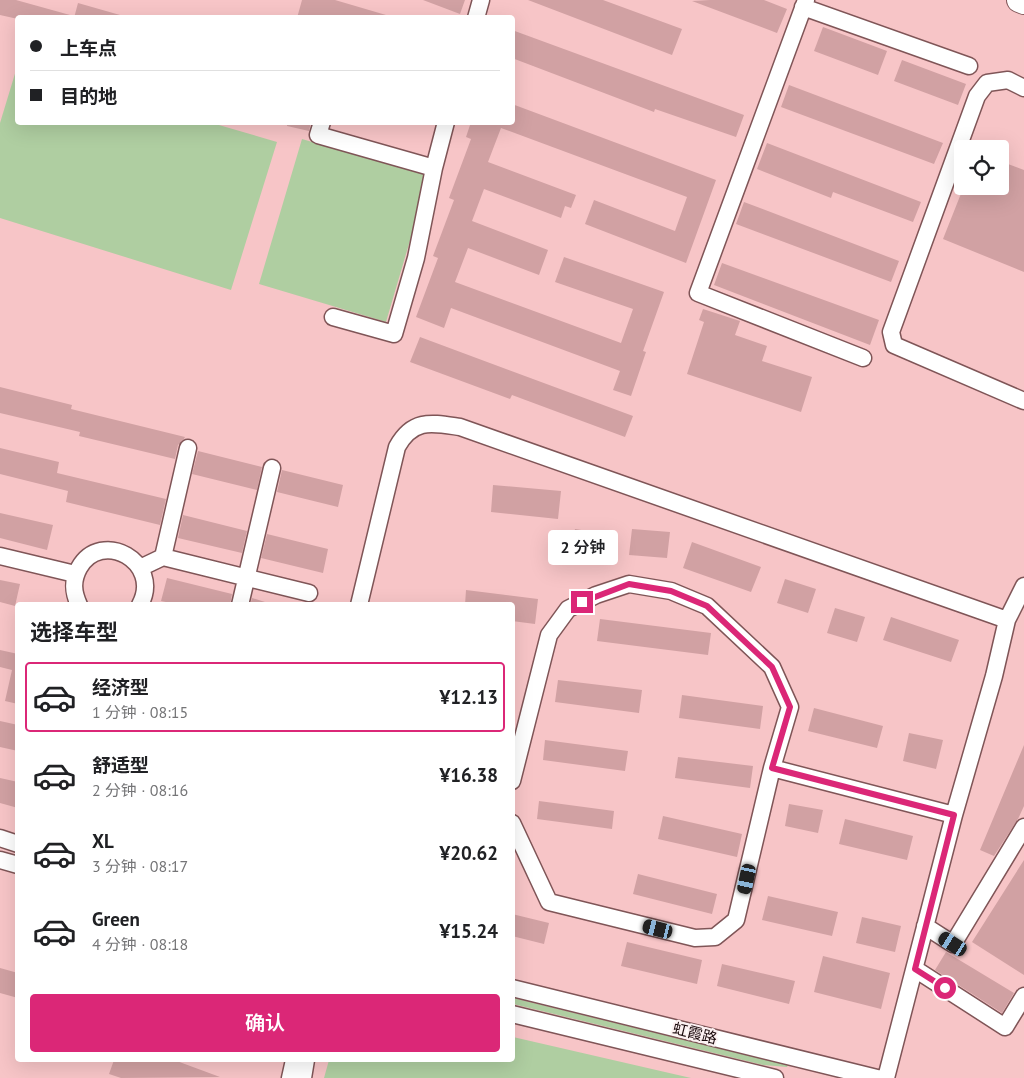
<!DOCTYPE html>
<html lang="zh">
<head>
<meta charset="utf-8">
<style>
  :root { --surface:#fff; --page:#f2f2f2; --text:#202124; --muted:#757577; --line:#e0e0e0; --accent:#db2777 }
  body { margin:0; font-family:"PT Sans","Noto Sans SC",sans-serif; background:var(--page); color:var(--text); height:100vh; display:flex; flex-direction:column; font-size:19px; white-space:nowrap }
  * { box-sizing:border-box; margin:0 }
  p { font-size:16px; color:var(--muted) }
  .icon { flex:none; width:28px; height:28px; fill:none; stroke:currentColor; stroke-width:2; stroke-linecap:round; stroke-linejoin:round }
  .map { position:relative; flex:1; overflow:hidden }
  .panel { position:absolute; left:15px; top:602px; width:500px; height:460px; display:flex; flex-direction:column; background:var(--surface); border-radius:5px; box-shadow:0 5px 20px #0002 }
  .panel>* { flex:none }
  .guide { position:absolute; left:15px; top:15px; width:500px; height:110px; border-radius:5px; box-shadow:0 5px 20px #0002; display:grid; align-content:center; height:110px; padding:0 15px; background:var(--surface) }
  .controls { position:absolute; left:954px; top:140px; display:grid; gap:10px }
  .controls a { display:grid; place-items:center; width:55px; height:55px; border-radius:5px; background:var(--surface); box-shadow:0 5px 20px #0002; font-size:25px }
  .end { position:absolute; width:22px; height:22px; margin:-11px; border:6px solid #db2777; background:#fff; box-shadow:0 0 0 2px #fff }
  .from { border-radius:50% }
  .bubble { position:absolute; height:35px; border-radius:5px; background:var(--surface); box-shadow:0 5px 20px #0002; font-size:16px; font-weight:600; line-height:35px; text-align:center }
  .car { position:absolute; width:15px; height:30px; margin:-15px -8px; border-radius:6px; box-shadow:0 0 4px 1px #0007; background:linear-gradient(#222 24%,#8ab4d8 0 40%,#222 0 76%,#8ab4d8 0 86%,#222 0) }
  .guide b { display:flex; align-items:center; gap:18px; height:48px; font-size:19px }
  .guide b+b { border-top:1px solid var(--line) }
  .guide i { width:12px; height:12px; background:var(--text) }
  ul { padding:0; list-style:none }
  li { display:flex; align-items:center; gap:15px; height:70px; margin:0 10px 8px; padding:0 5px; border:2px solid transparent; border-radius:5px }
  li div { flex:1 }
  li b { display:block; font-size:19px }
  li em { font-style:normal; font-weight:600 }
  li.current { border-color:var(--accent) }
  li>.icon { width:45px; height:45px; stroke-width:1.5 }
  h2 { padding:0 15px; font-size:22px; line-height:60px }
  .button { display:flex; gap:10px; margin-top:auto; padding:10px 15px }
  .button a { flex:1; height:58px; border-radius:5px; background:var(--accent); color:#fff; font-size:20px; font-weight:600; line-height:58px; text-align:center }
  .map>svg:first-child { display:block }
  .green { fill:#afcea1 }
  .building { fill:#d1a1a3 }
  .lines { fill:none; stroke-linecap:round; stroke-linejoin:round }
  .minor-casing { stroke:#7f5557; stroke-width:19 }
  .highway-casing { stroke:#7f5557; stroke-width:26 }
  .minor { stroke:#fff; stroke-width:16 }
  .highway { stroke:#fff; stroke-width:24 }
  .route { stroke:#db2777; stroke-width:6 }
  .labels { text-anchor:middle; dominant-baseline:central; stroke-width:4; stroke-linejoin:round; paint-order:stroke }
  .street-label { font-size:15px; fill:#19090b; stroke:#fcf1f2 }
</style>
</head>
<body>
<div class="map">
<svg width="1024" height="1078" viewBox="0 0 1024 1078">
  <rect width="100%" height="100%" fill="#f7c5c7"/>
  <!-- green -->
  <path class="green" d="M 17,67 L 18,122 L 212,123 L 277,142 L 231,290 L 0,218 L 0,123 Z
    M 302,139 L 429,176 L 386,322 L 259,284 Z
    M 513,998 L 788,1065 L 787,1067 L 763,1065 L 513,1004 Z
    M 513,1037 L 691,1078 L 324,1078 L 329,1060 L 512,1060 Z"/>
  <!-- building -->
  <path class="building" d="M 0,0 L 16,0 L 70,15 L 69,18 L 18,18 L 18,19 L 0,15 Z
    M 302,0 L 335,0 L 386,15 L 386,18 L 297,18 Z
    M 423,0 L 465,0 L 460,14 Z
    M 528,0 L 603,0 L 682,29 L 672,55 Z
    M 710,0 L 764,0 L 787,9 L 777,33 L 692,1 Z
    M 78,3 L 120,15 L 120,18 L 74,18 Z
    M 823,27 L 887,51 L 878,75 L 814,51 Z
    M 512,30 L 744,115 L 736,137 L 655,109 L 654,112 L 512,58 Z
    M 902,60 L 966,84 L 958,105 L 894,81 Z
    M 789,85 L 943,143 L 934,164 L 781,107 Z
    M 512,104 L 716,180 L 686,263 L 585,224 L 594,200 L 675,231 L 687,197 L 501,128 L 488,162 L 576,195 L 571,208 L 565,206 L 561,218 L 484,189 L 472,221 L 548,250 L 539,275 L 468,248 L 455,282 L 621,343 L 633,309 L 555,282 L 564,257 L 664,292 L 643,351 L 646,352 L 631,396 L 613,390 L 620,371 L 451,308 L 444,328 L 416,317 L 438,258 L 433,256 L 454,200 L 449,198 L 471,139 L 466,137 L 471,122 L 512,122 Z
    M 287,122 L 311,122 L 309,131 L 287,126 Z
    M 767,143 L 921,202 L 913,222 L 833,192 L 831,198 L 757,169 Z
    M 1000,161 L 1024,170 L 1024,272 L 943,239 L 964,186 L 1000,186 Z
    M 744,202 L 899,261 L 891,282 L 736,224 Z
    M 722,263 L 879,320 L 870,345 L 714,285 Z
    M 703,309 L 740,321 L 735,335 L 767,346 L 762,361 L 812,377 L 801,412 L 687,374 L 704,322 L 699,320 Z
    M 420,337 L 633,416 L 625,437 L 512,395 L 510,399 L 410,362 Z
    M 0,387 L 72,405 L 71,409 L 185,437 L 184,439 L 178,445 L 175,459 L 79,436 L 80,432 L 0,413 Z
    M 0,448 L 59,462 L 57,473 L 166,499 L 160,525 L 66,502 L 68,491 L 0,474 Z
    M 198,451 L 262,467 L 257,490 L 192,474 Z
    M 282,470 L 343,485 L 338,507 L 277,492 Z
    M 493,485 L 561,491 L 558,519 L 491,512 Z
    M 0,513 L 53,525 L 47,550 L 0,538 Z
    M 183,515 L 247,531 L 242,553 L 178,538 Z
    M 575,529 L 612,535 L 609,559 L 571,553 Z
    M 632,529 L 670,532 L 667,558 L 629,555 Z
    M 267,534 L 328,549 L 323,573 L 261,558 Z
    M 692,542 L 761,567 L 751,592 L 683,568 Z
    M 167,578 L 232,594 L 230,605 L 180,605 L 161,601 Z
    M 785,579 L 816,589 L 808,613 L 777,603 Z
    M 0,580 L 20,584 L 15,606 L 0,602 Z
    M 466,590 L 538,599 L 535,624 L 512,621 L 512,605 L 465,605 Z
    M 252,598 L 265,602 L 265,605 L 250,605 Z
    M 835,608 L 865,617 L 857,642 L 827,633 Z
    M 891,617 L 959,640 L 951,662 L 883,640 Z
    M 600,619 L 711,633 L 708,655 L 597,641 Z
    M 0,650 L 18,654 L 18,704 L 5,701 L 12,670 L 0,667 Z
    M 558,680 L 642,690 L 639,713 L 555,702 Z
    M 682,695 L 763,706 L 760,729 L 679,718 Z
    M 814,708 L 883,726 L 877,748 L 808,731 Z
    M 0,721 L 18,725 L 18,751 L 0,747 Z
    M 909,733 L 943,740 L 936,769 L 903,761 Z
    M 545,740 L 628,751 L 625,771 L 543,760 Z
    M 1024,745 L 1024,806 L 1018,819 L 994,856 L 980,850 Z
    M 678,757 L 753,766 L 750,788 L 675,778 Z
    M 0,778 L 18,782 L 18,808 L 0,803 Z
    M 539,801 L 614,811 L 612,829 L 537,819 Z
    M 789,804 L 823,810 L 818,833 L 785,826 Z
    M 663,816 L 742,834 L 737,857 L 658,839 Z
    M 845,819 L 913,836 L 907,860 L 839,844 Z
    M 1024,860 L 1024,975 L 972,942 Z
    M 638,874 L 717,894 L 712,914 L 633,894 Z
    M 768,896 L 838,912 L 832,936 L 762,920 Z
    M 512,914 L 549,923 L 544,944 L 512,936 Z
    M 862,917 L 901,926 L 895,952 L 856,943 Z
    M 627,942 L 702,960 L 697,984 L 621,966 Z
    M 946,952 L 1014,993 L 1002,1013 L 935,970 Z
    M 823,956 L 890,973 L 881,1009 L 814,992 Z
    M 722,964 L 795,981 L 789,1004 L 717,986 Z
    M 0,968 L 18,973 L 18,998 L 0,993 Z
    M 114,1060 L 174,1060 L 220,1077 L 121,1078 L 109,1074 Z"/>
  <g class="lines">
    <defs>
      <path id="minor" d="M 806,0 L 698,293 L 863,358
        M 803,7 L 969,66
        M 476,18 L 481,0
        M 1024,88 L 1008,80 L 987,83 L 977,96 L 891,332 L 894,345 L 1024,401
        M 322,122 L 318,135 L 434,168
        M 333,317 L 394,334 L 416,258 L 434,168 L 446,122
        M 0,556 L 75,574
        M 163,557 L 188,448
        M 140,568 L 163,557 L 309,593
        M 79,605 C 73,592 72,581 79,568 C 101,528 163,562 140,605
        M 240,605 L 272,468
        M 359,605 L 397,447 C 413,418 432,423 460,427 L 1007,620
        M 772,768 L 954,815 L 886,1078
        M 512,781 L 549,635 L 568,609 L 596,595 L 629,584 L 671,591 L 707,606 L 772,667 L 790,707 L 772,768 L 736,920 L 715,937 L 695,938 L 549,902 L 512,823
        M 954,815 L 994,676 L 1007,620 L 1024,586
        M 0,838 L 18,844
        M 0,860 L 18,865
        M 925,926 L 953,944 L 1024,827
        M 915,969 L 1005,1027 L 1024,996
        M 512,988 L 877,1078
        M 512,1014 L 775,1078
        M 290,1078 L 294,1060
        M 303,1078 L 306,1060"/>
      <path id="highway" d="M 1019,0 L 1024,2"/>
    </defs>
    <!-- minor casing -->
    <use href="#minor" class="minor-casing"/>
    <!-- highway casing -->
    <use href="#highway" class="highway-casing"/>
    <!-- minor -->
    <use href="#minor" class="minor"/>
    <!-- highway -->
    <use href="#highway" class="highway"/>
  </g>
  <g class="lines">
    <!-- route -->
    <path class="route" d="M 582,602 L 629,584 L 671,591 L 707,606 L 772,667 L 790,707 L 772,768 L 954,815 L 915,969 L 945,988"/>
  </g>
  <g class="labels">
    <!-- street labels -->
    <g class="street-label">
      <text transform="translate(695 1033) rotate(14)">虹霞路</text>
    </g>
  </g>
</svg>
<div class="controls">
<a><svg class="icon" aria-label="locate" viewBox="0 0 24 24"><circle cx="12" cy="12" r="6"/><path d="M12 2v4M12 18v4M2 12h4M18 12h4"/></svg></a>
</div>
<i class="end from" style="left:945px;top:988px"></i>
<i class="end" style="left:582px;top:602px"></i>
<div class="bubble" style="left:548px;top:530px;width:70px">2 分钟</div>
<i class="car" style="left:747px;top:879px;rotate:192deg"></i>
<i class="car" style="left:658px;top:929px;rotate:284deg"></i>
<i class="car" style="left:953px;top:944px;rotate:303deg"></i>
<div class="guide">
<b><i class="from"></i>上车点</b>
<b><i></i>目的地</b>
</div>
<section class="panel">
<h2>选择车型</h2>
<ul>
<li class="current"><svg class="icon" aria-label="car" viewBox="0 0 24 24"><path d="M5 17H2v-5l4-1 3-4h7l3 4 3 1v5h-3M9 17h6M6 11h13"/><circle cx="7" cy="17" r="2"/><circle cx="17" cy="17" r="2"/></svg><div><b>经济型</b><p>1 分钟 · 08:15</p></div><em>¥12.13</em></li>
<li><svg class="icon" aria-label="car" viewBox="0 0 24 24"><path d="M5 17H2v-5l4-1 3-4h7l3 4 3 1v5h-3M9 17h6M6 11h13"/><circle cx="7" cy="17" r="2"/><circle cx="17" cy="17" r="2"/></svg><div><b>舒适型</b><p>2 分钟 · 08:16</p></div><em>¥16.38</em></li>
<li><svg class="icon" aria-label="car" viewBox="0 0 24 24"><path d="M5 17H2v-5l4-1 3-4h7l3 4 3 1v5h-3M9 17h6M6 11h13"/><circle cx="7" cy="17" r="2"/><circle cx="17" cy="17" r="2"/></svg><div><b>XL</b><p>3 分钟 · 08:17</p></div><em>¥20.62</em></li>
<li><svg class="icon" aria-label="car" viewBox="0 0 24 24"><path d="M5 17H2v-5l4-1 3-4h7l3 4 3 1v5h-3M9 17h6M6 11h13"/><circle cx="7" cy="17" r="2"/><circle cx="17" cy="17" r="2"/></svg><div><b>Green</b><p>4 分钟 · 08:18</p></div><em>¥15.24</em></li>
</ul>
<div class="button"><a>确认</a></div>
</section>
</div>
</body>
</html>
